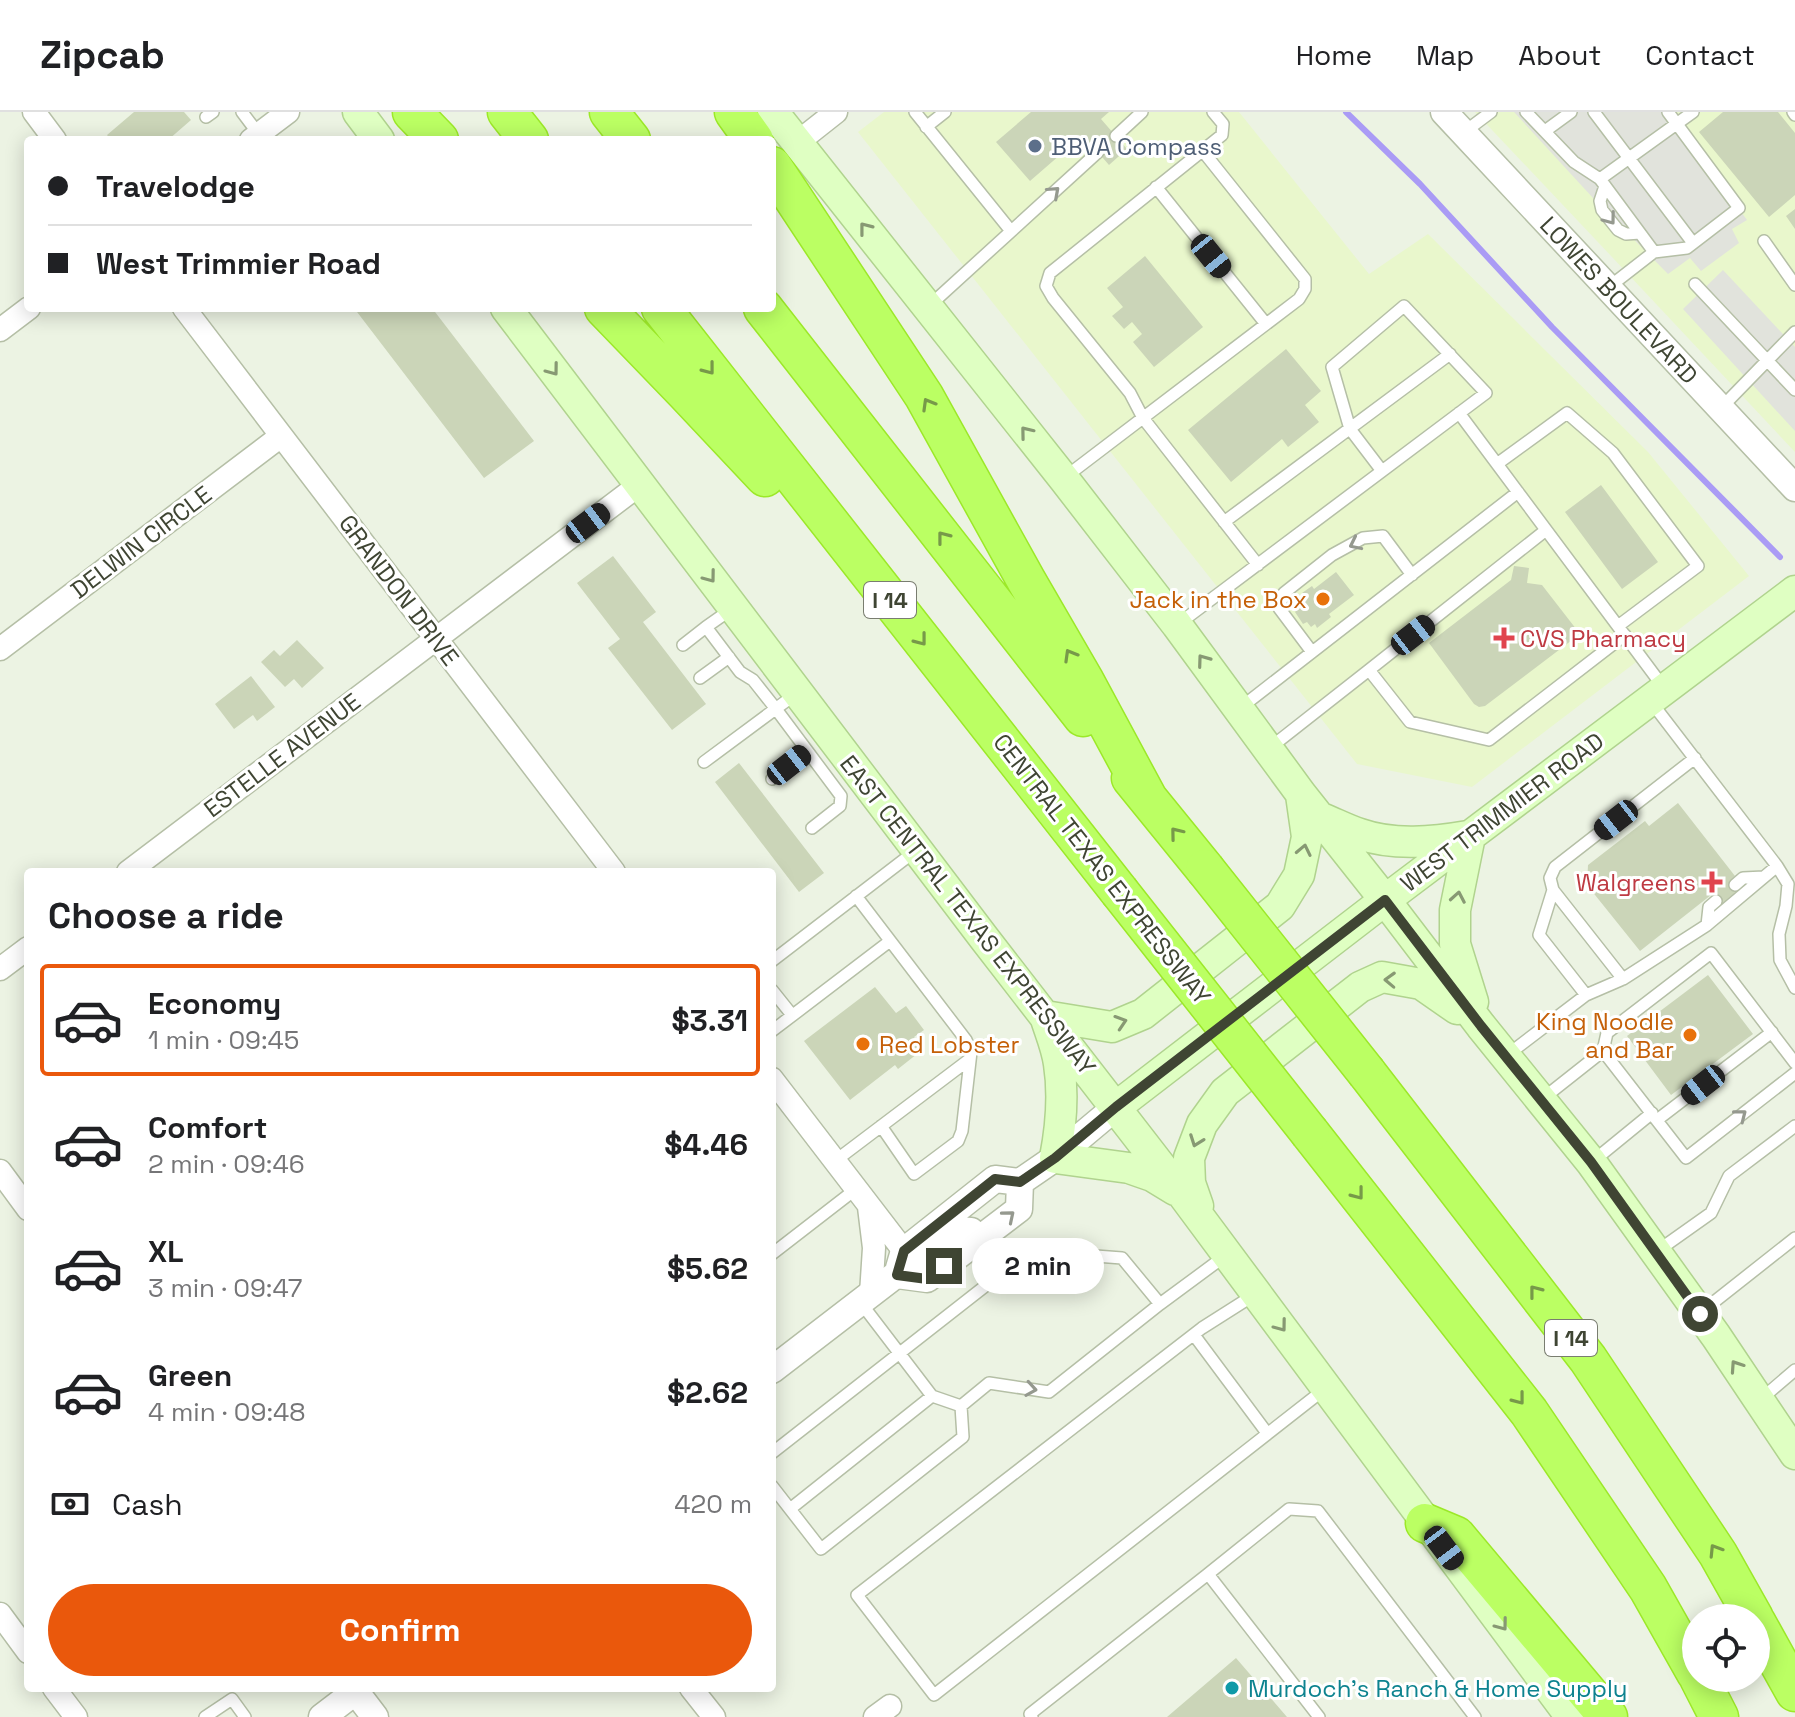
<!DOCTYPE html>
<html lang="en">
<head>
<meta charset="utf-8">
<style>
  :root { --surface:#fff; --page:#f6f6f6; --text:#202124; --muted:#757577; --line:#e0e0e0; --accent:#ea580c }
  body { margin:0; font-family:"Space Grotesk",sans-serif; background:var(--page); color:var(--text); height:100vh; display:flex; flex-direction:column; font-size:30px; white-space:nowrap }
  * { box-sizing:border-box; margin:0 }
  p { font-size:26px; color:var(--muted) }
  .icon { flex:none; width:44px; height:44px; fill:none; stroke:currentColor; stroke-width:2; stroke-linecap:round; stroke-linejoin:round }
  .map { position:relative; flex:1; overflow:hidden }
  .drawer { position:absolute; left:24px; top:756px; width:752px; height:824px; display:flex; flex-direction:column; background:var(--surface); border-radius:8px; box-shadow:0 4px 20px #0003 }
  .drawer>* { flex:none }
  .guide { position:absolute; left:24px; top:24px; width:752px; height:176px; border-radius:8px; box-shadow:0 4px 20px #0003; display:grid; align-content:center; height:176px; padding:0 24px; background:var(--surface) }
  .tools { position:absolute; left:1682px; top:1492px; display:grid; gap:16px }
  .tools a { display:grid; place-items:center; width:88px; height:88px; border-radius:50%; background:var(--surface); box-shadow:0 4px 20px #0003; font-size:40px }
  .end { position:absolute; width:36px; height:36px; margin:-18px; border:10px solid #3f4533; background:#fff; box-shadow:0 0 0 4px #fff }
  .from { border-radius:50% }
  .bubble { position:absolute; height:56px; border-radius:28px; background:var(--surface); box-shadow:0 4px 20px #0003; font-size:26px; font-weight:600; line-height:56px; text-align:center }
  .car { position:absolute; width:24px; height:48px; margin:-24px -12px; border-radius:10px; box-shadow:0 0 6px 2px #0007; background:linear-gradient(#222 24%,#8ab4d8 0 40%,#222 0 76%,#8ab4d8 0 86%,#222 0) }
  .guide b { display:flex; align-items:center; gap:28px; height:76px; font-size:30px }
  .guide b+b { border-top:2px solid var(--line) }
  .guide i { width:20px; height:20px; background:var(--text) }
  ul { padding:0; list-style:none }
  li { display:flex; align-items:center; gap:24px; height:112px; margin:0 16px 12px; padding:0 8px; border:4px solid transparent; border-radius:8px }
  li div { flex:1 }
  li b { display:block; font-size:30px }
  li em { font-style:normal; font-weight:600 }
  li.active { border-color:var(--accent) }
  li>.icon { width:72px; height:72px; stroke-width:1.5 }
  h2 { padding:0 24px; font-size:36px; line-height:96px }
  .pay { display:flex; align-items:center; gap:20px; height:88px; padding:0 24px; font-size:30px }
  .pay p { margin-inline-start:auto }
  .button { display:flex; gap:16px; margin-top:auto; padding:16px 24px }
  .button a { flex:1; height:92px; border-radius:48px; background:var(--accent); color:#fff; font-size:32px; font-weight:600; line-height:92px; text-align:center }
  header { display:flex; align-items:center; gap:48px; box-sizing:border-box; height:112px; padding:0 40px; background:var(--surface); border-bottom:2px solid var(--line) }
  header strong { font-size:38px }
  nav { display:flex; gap:44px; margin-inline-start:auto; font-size:28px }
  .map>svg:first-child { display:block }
  .commercial { fill:#e9f7cc }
  .parking { fill:#e1e3dc }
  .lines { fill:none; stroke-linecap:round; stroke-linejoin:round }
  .stream { stroke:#aa9bf5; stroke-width:6 }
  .building { fill:#cbd5b8 }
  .service-casing { stroke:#b5bfa6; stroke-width:14 }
  .minor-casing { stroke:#b5bfa6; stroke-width:25 }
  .tertiary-casing { stroke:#b5bfa6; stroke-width:29 }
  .secondary-casing { stroke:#b0d38e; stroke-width:33 }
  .motorway-casing { stroke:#9ce829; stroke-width:41 }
  .service { stroke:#fff; stroke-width:11 }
  .minor { stroke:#fff; stroke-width:22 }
  .tertiary { stroke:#fff; stroke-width:26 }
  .secondary { stroke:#dfffc2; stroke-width:30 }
  .motorway { stroke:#bbff63; stroke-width:38 }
  .motorway-bridge-casing { stroke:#9ce829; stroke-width:41; stroke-linecap:butt }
  .motorway-bridge { stroke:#bbff63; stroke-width:38 }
  .oneway { stroke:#95998f }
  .oneway2 { stroke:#879973 }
  .oneway3 { stroke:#779949 }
  .route { stroke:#3f4533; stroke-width:10 }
  .service-dot { fill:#5c6f8a; stroke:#fff; stroke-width:3 }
  .food-dot { fill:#e8710a; stroke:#fff; stroke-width:3 }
  .health-dot { fill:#e0444e; stroke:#fff; stroke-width:3 }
  .culture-dot { fill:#0f9aa8; stroke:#fff; stroke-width:3 }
  .labels { text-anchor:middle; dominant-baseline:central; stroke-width:6; stroke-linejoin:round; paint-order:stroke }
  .shield { fill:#fff; stroke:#797d70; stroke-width:2 }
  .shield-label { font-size:22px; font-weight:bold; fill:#3f4533 }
  .service-label { font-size:24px; fill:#4e5e75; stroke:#fff; text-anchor:start }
  .street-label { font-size:24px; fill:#3f4533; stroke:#fff }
  .food-label { font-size:24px; fill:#c56008; stroke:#fff; text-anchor:end }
  .health-label { font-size:24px; fill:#be3a42; stroke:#fff; text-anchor:start }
  .culture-label { font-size:24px; fill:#0d838f; stroke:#fff; text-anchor:start }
</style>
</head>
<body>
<header>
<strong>Zipcab</strong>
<nav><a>Home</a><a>Map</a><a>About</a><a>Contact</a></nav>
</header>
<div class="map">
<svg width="1795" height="1605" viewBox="0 0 1795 1605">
  <rect width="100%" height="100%" fill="#ecf3e3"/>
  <!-- commercial -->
  <path class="commercial" d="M 884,0 L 1239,0 L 1369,162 L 1428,122 L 1648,340 L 1749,464 L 1472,675 L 1357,652 L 858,20 Z
    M 1475,0 L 1795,0 L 1795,340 L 1612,145 Z"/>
  <!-- parking -->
  <path class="parking" d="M 1514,0 L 1668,0 L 1747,108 L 1732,117 L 1739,131 L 1701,159 L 1690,146 L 1668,162 L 1593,86 Z
    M 1723,158 L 1795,235 L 1795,319 L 1683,197 Z"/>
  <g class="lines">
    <!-- stream -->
    <path class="stream" d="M 1346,0 L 1420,72 L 1552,215 L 1780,445"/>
  </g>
  <!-- building -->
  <path class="building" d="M 134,0 L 184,0 L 191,8 L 168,28 L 111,28 L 107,23 Z
    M 1031,0 L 1109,0 L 1101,7 L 1127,37 L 1109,53 L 1083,23 L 1030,69 L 996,30 Z
    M 1723,0 L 1778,0 L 1795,21 L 1795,83 L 1769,105 L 1699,20 Z
    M 1795,97 L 1795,117 L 1786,104 Z
    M 1145,144 L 1203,215 L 1154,255 L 1133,230 L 1142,222 L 1132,210 L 1124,217 L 1112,204 L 1123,195 L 1107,176 Z
    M 354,196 L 432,196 L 534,329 L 484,366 Z
    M 1286,237 L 1321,279 L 1305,293 L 1319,310 L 1288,335 L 1282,327 L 1231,370 L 1188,318 Z
    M 1601,373 L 1658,450 L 1622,477 L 1565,400 Z
    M 613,444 L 656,500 L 643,510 L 706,592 L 672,618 L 608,536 L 620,527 L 577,471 Z
    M 1514,454 L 1529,456 L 1527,471 L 1542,473 L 1580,522 L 1485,594 L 1479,595 L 1474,592 L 1429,531 L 1511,468 Z
    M 1336,460 L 1354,483 L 1329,502 L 1331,505 L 1317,516 L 1315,512 L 1311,515 L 1307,510 L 1303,512 L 1295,500 L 1297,498 L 1292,491 L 1304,483 L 1302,481 L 1312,474 L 1314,477 Z
    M 297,528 L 324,556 L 302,576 L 294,567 L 285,575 L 261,550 L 274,538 L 280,544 Z
    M 251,564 L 275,595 L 257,609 L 253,603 L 234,617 L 215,592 Z
    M 739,651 L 824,761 L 799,780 L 715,670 Z
    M 1678,691 L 1735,764 L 1731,768 L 1740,779 L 1720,795 L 1711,783 L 1640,839 L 1587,773 L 1588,753 L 1645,709 L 1649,714 Z
    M 1708,863 L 1753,922 L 1671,983 L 1627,924 Z
    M 875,875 L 896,901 L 906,894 L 924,918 L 914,925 L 921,934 L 915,939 L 917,942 L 898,957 L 895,953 L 850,988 L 804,929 Z
    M 1236,1546 L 1287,1605 L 1167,1605 Z"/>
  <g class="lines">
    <defs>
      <path id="service" d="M 242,0 L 260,24
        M 915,0 L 1011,119
        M 1213,0 L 1223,12 L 1222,23 L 1050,161 L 1046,174 L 1053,186 L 1130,281 L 1143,306 L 1258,453
        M 1526,0 L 1574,50 L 1600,67 L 1654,140
        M 1594,0 L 1693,131
        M 1793,0 L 1795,3
        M 206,5 L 213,0
        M 926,15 L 945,0
        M 1545,19 L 1571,0
        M 1463,21 L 1491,0
        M 1116,24 L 1142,0
        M 1600,67 L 1693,0
        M 1605,74 L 1600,89 L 1602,98 L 1618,118 L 1626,122 L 1640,121
        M 1156,75 L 1266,212
        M 1764,129 L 1795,173
        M 1695,172 L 1795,278
        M 1609,175 L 1654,140 L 1687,136 L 1739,96 L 1668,0
        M 928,195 L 1098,40
        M 1721,296 L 1795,220
        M 1459,301 L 1664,576
        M 1497,352 L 1567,301 L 1613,341 L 1698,454 L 1618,514
        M 1064,366 L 1299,187 L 1305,177 L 1305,167 L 1202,38
        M 1224,410 L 1450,242
        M 733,496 L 706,515 L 740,560 L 753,568 L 776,597 L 841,684 L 840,694 L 812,716
        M 1177,513 L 1486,281 L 1404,194 L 1332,255 L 1350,317 L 1382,359
        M 683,533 L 706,515
        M 1312,540 L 1279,496 L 1284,481 L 1332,443 L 1363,426 L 1383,424 L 1412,463
        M 1369,558 L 1546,418
        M 700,566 L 729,545
        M 1652,591 L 1777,754 L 1788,772 L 1786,794 L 1779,822 L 1780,848 L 1795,876
        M 1239,597 L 1518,380
        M 1271,635 L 1369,558 L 1410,610 L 1489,628 L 1625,523
        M 704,650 L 797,581
        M 772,667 L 807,639
        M 1735,773 L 1743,766 L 1764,765
        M 1553,778 L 1539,823 L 1586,883
        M 856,784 L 966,928 L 971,940 L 962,1019 L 958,1029 L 914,1062 L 881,1014
        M 1707,813 L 1709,795 L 1716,789
        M 772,849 L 914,740
        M 1623,867 L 1553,778 L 1550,766 L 1555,755 L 1695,646
        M 772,878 L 792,903
        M 772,919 L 890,829
        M 1603,939 L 1686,1046 L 1795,961
        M 1506,944 L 1586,883 L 1623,867 L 1707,813 L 1777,754
        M 1541,988 L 1603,939 L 1607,921 L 1711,841 L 1795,951
        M 1657,1008 L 1772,920
        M 835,1049 L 970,947
        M 1592,1050 L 1652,1001
        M 979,1129 L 1004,1159
        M 1656,1140 L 1711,1101 L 1729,1064 L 1795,1014
        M 772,1142 L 856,1077
        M 1254,1183 L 1202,1216 L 857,1483 L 934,1583 L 1326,1276
        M 861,1191 L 932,1284 L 961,1294
        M 1700,1201 L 1795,1126
        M 1194,1223 L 1267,1321
        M 1760,1288 L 1795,1258
        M 961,1294 L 989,1271 L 1049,1280 L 1160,1192 L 1225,1144
        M 772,1341 L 1030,1139 L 1122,1146 L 1160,1192
        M 772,1374 L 821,1437 L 963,1325 L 961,1294
        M 790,1397 L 932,1284
        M 1208,1462 L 1289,1397 L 1318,1399 L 1475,1605
        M 205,1605 L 232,1587 L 245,1605
        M 1032,1605 L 1030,1602 L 1208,1462 L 1319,1605"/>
      <path id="minor" d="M 34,0 L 55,28
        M 251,28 L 288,0
        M 798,30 L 836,0
        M 184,196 L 614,760
        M 0,218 L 29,196
        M 0,537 L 281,324
        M 128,760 L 639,373
        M 0,857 L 28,836
        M 772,967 L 904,1139
        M 0,1059 L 28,1097
        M 869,1095 L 874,1136 L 871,1182
        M 0,1502 L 28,1540
        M 54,1576 L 76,1605
        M 691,1576 L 714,1605
        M 875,1605 L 890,1594"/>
      <path id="tertiary" d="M 1444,0 L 1795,376
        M 897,1163 L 904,1139 L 995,1067 L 1020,1070 L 1055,1046 L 1116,995
        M 897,1163 L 927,1167 L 1019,1097 L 1020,1070
        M 772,1258 L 954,1118 L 971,1119 L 978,1128
        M 356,1580 L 375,1605
        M 322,1605 L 360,1576"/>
      <path id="secondary" d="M 358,0 L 379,28
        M 773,0 L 1064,367 L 1177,513 L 1301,682 L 1385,788 L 1481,914 L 1591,1050 L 1716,1224 L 1795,1342
        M 506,196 L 984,826 L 1183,1083 L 1571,1605
        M 1324,707 C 1336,712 1348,718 1360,722 C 1394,734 1433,730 1468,724
        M 1470,724 L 1455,798 L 1455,832 L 1473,890
        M 1116,995 L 1385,788 L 1795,479
        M 1175,1078 L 1152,1064 L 1129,1056 L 1055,1046 C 1061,1015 1064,984 1059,952 C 1057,936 1050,920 1045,904 L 1112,915 L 1143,902 L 1280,794 L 1299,763 L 1307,725 L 1301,683
        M 1198,1094 L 1190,1071 L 1189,1046 L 1202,1012 L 1225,980 L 1360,875 L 1382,865 L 1421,872 L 1457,897"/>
      <path id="motorway" d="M 412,0 L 439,28
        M 507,0 L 529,28
        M 609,0 L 631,28
        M 734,0 L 754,28
        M 772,54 L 924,284 L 1026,468 L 1084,568 L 1147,685
        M 604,196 L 686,281 L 765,365
        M 661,196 L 1119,779
        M 763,196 L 1083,605
        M 1131,666 L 1205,757
        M 1367,961 L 1588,1247 L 1718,1442 L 1754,1506
        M 1310,1021 L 1529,1300 L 1648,1476 L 1696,1561
        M 1425,1411 L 1456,1424 L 1608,1605
        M 1756,1510 L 1795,1580
        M 1699,1566 L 1719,1605"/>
    </defs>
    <!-- service casing -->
    <use href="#service" class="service-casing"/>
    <!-- minor casing -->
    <use href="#minor" class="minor-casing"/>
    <!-- tertiary casing -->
    <use href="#tertiary" class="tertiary-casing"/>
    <!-- secondary casing -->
    <use href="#secondary" class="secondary-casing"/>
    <!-- motorway casing -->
    <use href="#motorway" class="motorway-casing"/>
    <!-- service -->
    <use href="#service" class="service"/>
    <!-- minor -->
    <use href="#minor" class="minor"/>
    <!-- tertiary -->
    <use href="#tertiary" class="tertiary"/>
    <!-- secondary -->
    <use href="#secondary" class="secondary"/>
    <!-- motorway -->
    <use href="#motorway" class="motorway"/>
    <defs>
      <path id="motorway-bridge" d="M 1205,757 L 1367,961
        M 1119,779 L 1310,1021"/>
    </defs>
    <!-- motorway-bridge casing -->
    <use href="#motorway-bridge" class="motorway-bridge-casing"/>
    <!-- motorway-bridge -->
    <use href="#motorway-bridge" class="motorway-bridge"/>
  </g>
  <!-- one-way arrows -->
  <defs><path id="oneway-chevron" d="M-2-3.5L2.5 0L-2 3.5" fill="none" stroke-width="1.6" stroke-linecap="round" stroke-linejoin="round" transform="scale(2)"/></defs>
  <g class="oneway">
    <use href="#oneway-chevron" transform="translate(1054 80) rotate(-42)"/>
    <use href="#oneway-chevron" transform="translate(1610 107) rotate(53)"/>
    <use href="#oneway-chevron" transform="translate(1355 432) rotate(154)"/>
    <use href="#oneway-chevron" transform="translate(1741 1003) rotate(-38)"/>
    <use href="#oneway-chevron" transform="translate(1009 1104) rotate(-40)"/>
    <use href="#oneway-chevron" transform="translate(1031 1277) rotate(9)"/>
  </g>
  <g class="oneway2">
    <use href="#oneway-chevron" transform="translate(865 116) rotate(-128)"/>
    <use href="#oneway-chevron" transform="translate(553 258) rotate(53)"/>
    <use href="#oneway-chevron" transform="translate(1026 320) rotate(-129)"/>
    <use href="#oneway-chevron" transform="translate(710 465) rotate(53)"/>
    <use href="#oneway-chevron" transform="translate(1203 548) rotate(-126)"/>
    <use href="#oneway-chevron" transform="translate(1304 738) rotate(-78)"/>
    <use href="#oneway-chevron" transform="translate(1458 785) rotate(-80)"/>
    <use href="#oneway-chevron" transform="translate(1390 868) rotate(-178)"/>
    <use href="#oneway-chevron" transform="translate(1121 910) rotate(-18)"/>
    <use href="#oneway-chevron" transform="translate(1196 1029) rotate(110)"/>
    <use href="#oneway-chevron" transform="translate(1281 1214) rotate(53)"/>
    <use href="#oneway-chevron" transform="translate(1736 1254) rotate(-124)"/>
    <use href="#oneway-chevron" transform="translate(1502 1513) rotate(53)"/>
  </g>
  <g class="oneway3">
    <use href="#oneway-chevron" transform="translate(709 257) rotate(52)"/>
    <use href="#oneway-chevron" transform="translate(928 292) rotate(-120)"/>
    <use href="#oneway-chevron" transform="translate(943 425) rotate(-128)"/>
    <use href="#oneway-chevron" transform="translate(921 528) rotate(52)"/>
    <use href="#oneway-chevron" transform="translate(1070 543) rotate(-120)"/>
    <use href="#oneway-chevron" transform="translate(1176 721) rotate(-129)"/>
    <use href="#oneway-chevron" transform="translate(1358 1082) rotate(52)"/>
    <use href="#oneway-chevron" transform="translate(1535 1179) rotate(-128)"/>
    <use href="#oneway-chevron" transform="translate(1519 1287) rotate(52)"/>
    <use href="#oneway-chevron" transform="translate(1715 1438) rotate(-122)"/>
  </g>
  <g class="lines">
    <!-- route -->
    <path class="route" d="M 944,1154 L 927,1167 L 897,1163 L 904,1139 L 995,1067 L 1020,1070 L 1055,1046 L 1116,995 L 1385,788 L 1481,914 L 1591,1050 L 1700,1202"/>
  </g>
  <!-- markers -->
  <circle class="service-dot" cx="1035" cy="34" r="8"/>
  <g class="food-dot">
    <circle cx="1323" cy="487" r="8"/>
    <circle cx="1690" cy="923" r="8"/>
    <circle cx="863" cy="932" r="8"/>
  </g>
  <g class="health-dot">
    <path d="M1500 514h8v8h8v8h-8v8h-8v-8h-8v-8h8z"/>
    <path d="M1708 758h8v8h8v8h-8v8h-8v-8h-8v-8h8z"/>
  </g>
  <circle class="culture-dot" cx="1232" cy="1576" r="8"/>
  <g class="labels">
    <!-- shield labels -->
    <g class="shield">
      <rect x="864" y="470" width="52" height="36" rx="6"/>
      <rect x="1545" y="1208" width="52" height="36" rx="6"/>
    </g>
    <g class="shield-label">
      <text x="890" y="488">I 14</text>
      <text x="1571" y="1226">I 14</text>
    </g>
    <!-- service labels -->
    <g class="service-label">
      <text x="1051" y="34">BBVA Compass</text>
    </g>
    <!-- street labels -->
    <g class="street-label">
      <text transform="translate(1619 188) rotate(47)">LOWES BOULEVARD</text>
      <text transform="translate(141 430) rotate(-37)">DELWIN CIRCLE</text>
      <text transform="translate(399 478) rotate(53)">GRANDON DRIVE</text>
      <text transform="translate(282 643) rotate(-37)">ESTELLE AVENUE</text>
      <text transform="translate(1502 700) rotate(-37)">WEST TRIMMIER ROAD</text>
      <text transform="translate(1102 757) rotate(52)">CENTRAL TEXAS EXPRESSWAY</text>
      <text transform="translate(968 803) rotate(52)">EAST CENTRAL TEXAS EXPRESSWAY</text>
    </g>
    <!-- food labels -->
    <g class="food-label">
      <text x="1307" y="487">Jack in the Box</text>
      <text x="1674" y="909">King Noodle<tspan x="1674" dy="28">and Bar</tspan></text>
      <text x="879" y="932" text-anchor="start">Red Lobster</text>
    </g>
    <!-- health labels -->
    <g class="health-label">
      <text x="1520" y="526">CVS Pharmacy</text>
      <text x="1696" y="770" text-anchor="end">Walgreens</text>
    </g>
    <!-- culture labels -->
    <g class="culture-label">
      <text x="1248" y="1576">Murdoch's Ranch &amp; Home Supply</text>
    </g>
  </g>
</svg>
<div class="tools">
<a><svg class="icon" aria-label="locate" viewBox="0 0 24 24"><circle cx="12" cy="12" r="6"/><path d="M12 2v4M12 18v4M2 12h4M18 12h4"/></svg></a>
</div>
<i class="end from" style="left:1700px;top:1202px"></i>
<i class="end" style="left:944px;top:1154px"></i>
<div class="bubble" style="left:972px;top:1126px;width:132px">2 min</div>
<i class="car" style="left:1211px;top:144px;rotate:141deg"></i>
<i class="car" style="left:588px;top:411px;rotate:53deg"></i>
<i class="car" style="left:1413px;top:523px;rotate:52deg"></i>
<i class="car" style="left:789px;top:653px;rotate:52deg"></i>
<i class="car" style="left:1616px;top:708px;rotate:232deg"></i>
<i class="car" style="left:1703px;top:973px;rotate:232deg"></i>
<i class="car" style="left:1444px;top:1436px;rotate:143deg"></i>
<div class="guide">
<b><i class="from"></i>Travelodge</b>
<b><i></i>West Trimmier Road</b>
</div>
<section class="drawer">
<h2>Choose a ride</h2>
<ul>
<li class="active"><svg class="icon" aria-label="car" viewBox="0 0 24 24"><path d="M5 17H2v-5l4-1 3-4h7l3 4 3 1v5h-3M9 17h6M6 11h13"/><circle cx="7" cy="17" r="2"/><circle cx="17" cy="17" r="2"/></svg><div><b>Economy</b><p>1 min · 09:45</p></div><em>$3.31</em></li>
<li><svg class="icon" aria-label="car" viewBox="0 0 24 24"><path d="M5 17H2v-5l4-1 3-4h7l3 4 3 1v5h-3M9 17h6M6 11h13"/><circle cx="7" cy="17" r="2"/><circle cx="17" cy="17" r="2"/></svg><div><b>Comfort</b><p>2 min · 09:46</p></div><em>$4.46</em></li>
<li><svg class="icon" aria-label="car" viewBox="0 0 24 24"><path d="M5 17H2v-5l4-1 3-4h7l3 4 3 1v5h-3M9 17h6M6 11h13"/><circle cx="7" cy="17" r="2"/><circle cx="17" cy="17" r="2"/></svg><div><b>XL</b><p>3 min · 09:47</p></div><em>$5.62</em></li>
<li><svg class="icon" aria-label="car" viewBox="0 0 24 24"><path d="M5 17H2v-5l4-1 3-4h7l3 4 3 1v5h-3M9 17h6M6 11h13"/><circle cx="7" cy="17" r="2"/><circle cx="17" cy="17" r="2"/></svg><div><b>Green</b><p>4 min · 09:48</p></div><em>$2.62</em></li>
</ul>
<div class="pay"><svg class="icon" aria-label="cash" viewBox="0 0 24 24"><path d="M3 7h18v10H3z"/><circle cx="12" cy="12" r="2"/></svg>Cash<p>420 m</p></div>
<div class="button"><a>Confirm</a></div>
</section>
</div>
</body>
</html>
